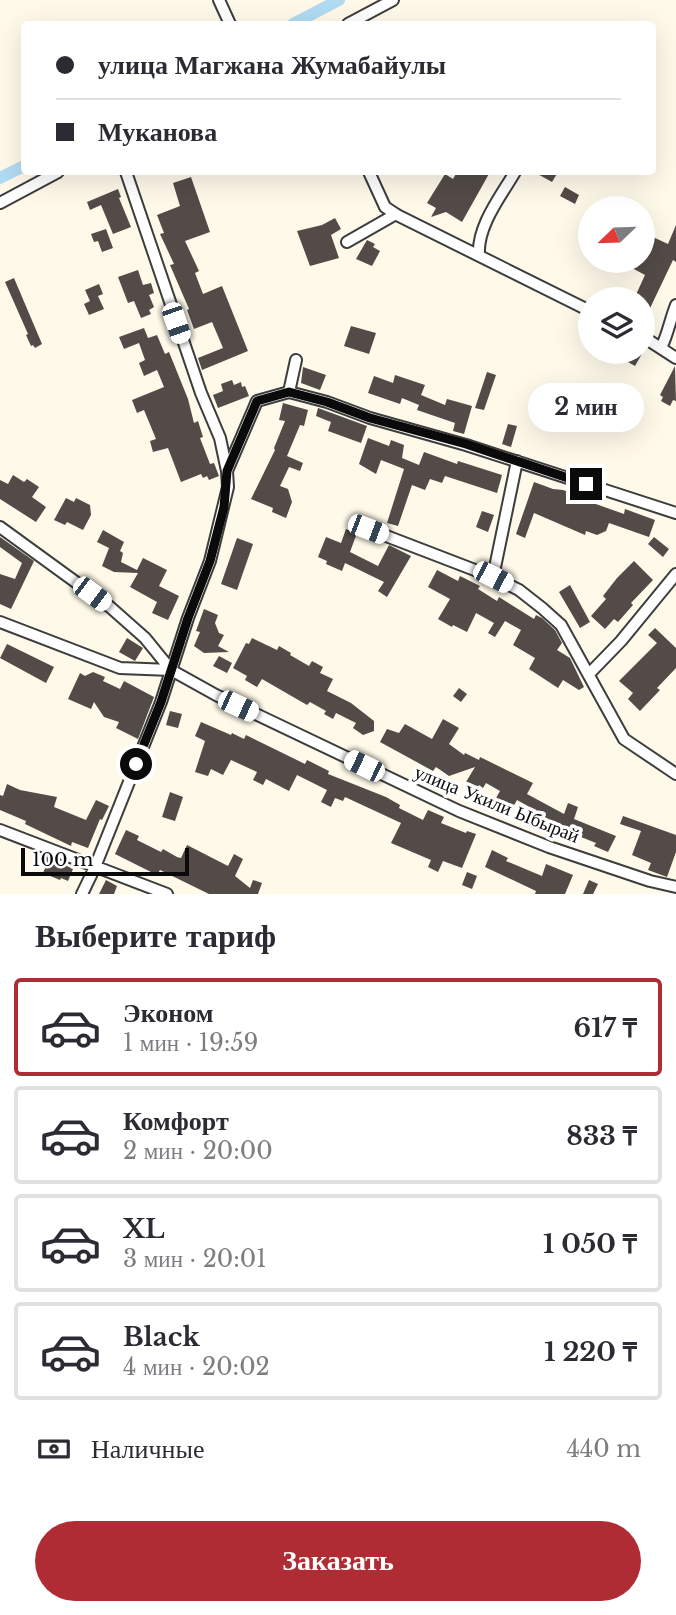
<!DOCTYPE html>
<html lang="ru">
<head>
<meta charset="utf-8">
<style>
  :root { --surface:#fff; --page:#f7f7f7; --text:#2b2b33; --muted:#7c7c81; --line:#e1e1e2; --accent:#b02c35 }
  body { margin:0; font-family:"Libre Baskerville",serif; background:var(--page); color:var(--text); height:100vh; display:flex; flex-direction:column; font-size:26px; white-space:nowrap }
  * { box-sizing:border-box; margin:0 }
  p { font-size:23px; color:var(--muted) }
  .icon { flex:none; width:38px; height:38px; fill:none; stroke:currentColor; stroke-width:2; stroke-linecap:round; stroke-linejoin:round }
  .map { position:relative; height:894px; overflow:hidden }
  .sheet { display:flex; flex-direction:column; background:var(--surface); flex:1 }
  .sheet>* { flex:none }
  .banner { position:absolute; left:21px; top:21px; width:635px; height:154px; border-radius:7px; box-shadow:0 7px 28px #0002; display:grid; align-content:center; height:154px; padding:0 35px; background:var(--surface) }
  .needle { width:46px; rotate:247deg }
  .controls { position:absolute; left:578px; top:196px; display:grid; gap:14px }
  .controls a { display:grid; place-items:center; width:77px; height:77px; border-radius:50%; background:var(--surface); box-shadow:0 7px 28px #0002; font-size:35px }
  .scale { position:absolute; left:21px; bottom:18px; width:168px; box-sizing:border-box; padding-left:7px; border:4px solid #0a0a0a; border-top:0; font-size:19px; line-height:24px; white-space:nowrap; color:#0a0a0a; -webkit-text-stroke:5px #fff; paint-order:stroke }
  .end { position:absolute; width:32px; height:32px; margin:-16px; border:9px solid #0a0a0a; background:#fff; box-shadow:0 0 0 4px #fff }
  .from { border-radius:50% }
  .bubble { position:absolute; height:49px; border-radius:24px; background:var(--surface); box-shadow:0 7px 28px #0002; font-size:23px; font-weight:800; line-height:49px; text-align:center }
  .car { position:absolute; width:21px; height:42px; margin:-21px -10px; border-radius:9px; box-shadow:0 0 5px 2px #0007; background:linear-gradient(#fff 24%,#345 0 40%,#fff 0 76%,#345 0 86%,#fff 0) }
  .banner b { display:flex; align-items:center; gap:24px; height:66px; font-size:26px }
  .banner b+b { border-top:2px solid var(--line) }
  .banner i { width:18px; height:18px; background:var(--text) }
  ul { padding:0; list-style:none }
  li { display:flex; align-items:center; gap:21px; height:98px; margin:0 14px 10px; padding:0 21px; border:4px solid var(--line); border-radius:7px }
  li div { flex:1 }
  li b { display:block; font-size:26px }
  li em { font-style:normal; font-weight:800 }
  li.current { border-color:var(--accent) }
  li>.icon { width:63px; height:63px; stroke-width:1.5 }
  h2 { padding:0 35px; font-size:32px; line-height:84px }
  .pay { display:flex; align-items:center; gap:18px; height:77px; padding:0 35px; font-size:26px }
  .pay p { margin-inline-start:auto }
  .cta { display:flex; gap:14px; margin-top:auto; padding:14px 35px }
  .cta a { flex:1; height:80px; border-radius:42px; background:var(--accent); color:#fff; font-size:28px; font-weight:800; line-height:80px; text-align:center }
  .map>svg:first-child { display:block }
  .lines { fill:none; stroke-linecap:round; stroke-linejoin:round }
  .canal { stroke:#b1dbf2; stroke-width:12 }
  .building { fill:#524b47 }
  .street-casing { stroke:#3d3d3d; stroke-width:14 }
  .street { stroke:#fff; stroke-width:10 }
  .route { stroke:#0a0a0a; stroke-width:9 }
  .labels { text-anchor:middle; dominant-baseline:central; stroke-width:7; stroke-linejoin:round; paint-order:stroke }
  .street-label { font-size:19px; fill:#0a0a0a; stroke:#fff }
</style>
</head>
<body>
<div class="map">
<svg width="676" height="894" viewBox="0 0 676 894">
  <rect width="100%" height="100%" fill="#fef9e9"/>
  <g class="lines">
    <!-- canal -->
    <path class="canal" d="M 293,24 L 339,0
      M 0,178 L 24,166"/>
  </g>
  <!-- building -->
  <path class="building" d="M 457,172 L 490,172 L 462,222 L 446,212 L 431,217 L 436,208 L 427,203 L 445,174 L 453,179 Z
    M 534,172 L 558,172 L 552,182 Z
    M 191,177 L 210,232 L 185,241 L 199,271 L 195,273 L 203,294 L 222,286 L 248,351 L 202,370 L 198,358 L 223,348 L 212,322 L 194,329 L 187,310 L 189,309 L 170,265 L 174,264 L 160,234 L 164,233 L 157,215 L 180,206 L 173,183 Z
    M 565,187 L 579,195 L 575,204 L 560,196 Z
    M 118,189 L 121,197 L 119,198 L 131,227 L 113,234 L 101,205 L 90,210 L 87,202 Z
    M 335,218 L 341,229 L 331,235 L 339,258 L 310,266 L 297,231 L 322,225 Z
    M 676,225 L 676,262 L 673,260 L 642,325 L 642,299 L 634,299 L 645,275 L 619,261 L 642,261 L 642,232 L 668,244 Z
    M 106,229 L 113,248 L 102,252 L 98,241 L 94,242 L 91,234 Z
    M 367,240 L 375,244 L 373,247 L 380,251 L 372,266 L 356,259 Z
    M 138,270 L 143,285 L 151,283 L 154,293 L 149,295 L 154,307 L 149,310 L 151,314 L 141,318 L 134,301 L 128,303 L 118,277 Z
    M 14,278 L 42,344 L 35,348 L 33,345 L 31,346 L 26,335 L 28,334 L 5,282 Z
    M 99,284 L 103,294 L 98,296 L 104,309 L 89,315 L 84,304 L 90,301 L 85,290 Z
    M 351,326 L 376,333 L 369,354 L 344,346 Z
    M 144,328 L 148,338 L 157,335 L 165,354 L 169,352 L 188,399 L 194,423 L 198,421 L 203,437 L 200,438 L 210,464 L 214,463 L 219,476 L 209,480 L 207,476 L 203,478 L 201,474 L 181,482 L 168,448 L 153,452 L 150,441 L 156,439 L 144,410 L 137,413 L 132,400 L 164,387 L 157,370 L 144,376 L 139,363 L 145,360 L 139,343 L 124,349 L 119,337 Z
    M 597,352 L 643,352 L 635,366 L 621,358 L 618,364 Z
    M 675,366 L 676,401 L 673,400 L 670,406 L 661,401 L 663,397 L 660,395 Z
    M 303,367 L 326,375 L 320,390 L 301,383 Z
    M 487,372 L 496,375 L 484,410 L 475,408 Z
    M 395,375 L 425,385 L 421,395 L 445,405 L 447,399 L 472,406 L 464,434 L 453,431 L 455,423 L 417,410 L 419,405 L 402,398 L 400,404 L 368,393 L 374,376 L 393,383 Z
    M 232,380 L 234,385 L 241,382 L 242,387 L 245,386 L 249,396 L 218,408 L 213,395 L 223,391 L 221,384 Z
    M 283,403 L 308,410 L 304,426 L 300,425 L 287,456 L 303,463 L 300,471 L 289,467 L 280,486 L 288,489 L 292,502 L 286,518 L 272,512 L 273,508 L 251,499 L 275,450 L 274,448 L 285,421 L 279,420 Z
    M 318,408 L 367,426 L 361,443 L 328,431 L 331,422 L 316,416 Z
    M 508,424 L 517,426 L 511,447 L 502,444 Z
    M 368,438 L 389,446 L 391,440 L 404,445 L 402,458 L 419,465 L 424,452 L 457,464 L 458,461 L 502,475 L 497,493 L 445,476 L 442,483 L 430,479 L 425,490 L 412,485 L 398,526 L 387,523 L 404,469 L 381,460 L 376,474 L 359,464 Z
    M 13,475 L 24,482 L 27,479 L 39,487 L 32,497 L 46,507 L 36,522 L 0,499 L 0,480 L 8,484 Z
    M 534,482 L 553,489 L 563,490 L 577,495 L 576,497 L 624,514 L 625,509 L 655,520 L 649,537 L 609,523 L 606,531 L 597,535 L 586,531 L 585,535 L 534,513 L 525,538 L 516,534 Z
    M 66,498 L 74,502 L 76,498 L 90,505 L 91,515 L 83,530 L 67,522 L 65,525 L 54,520 Z
    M 482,511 L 494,515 L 488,532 L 476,527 Z
    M 346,529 L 357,533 L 350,552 L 378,566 L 389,545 L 411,556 L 387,597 L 378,591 L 384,582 L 345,563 L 342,571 L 326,564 L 327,561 L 318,557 L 326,537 L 341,543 Z
    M 103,530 L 124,542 L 120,551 L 123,553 L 121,562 L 137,570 L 143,558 L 167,570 L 159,586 L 179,596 L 168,620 L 152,613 L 157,602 L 130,587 L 138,573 L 114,572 L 102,566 L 109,548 L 97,542 Z
    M 0,537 L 34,561 L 11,609 L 0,604 L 0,574 L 15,579 L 22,563 L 0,547 Z
    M 654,537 L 669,549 L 663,557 L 648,544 Z
    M 237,538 L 253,544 L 237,590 L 221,584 Z
    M 634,561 L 653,580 L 631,603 L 633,605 L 618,622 L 614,619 L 605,629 L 591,616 L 606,599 L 603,596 L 617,578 Z
    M 437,570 L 458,581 L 460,576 L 480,586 L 478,589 L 497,601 L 499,597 L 534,619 L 536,615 L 542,618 L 555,630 L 562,643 L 557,650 L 570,658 L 584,687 L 579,690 L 563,680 L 558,688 L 529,669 L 535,658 L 513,645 L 521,630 L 505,621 L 495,637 L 488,633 L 494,623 L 476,613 L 467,632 L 453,625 L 452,627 L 438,619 L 450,599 L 428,587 Z
    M 570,585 L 590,622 L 580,628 L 559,592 Z
    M 204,609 L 218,615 L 215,623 L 219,633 L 224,635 L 218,646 L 229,652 L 204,653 L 194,646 L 200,632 L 196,631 Z
    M 655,628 L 676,648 L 676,668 L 657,688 L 660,690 L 640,711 L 628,699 L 633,693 L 619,681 L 657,643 L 648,635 Z
    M 127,638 L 143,648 L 135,661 L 119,652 Z
    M 252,638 L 277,650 L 279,646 L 291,653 L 290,655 L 309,666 L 312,661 L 323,667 L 320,673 L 333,679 L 327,691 L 351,703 L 374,721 L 374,731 L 363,735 L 353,728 L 356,723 L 336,713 L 333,719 L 324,714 L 326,711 L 310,702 L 307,705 L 262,679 L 257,687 L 245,680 L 247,676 L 233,668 L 246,643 L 249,644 Z
    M 7,644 L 54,667 L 46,683 L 0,658 Z
    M 219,656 L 232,663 L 227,673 L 213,666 Z
    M 93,672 L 105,677 L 103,681 L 120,689 L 124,681 L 154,697 L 138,739 L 116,728 L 119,722 L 104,717 L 94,702 L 91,709 L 68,699 L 80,673 L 85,676 Z
    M 459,688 L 467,694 L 461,702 L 453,696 Z
    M 170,711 L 182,714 L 178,728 L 166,725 Z
    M 443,719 L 459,728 L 449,744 L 464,755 L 465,753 L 479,760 L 480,757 L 533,783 L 527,794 L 564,814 L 568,803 L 578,807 L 574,819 L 616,836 L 608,852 L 594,846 L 596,843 L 571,833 L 569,841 L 555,836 L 560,823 L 547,825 L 531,816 L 535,810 L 517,800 L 513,807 L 496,798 L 500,791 L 486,783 L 483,788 L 479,785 L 477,789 L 466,782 L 475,767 L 449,776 L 436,767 L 433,771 L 380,742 L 387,729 L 399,733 L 405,724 L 432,739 Z
    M 201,722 L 231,735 L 232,733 L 244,739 L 246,735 L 305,764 L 307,760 L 329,771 L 328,774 L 386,797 L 400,805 L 399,808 L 423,820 L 428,810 L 444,817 L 441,823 L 466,833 L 467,831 L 476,834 L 462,868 L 443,861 L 438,872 L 428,867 L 431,860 L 391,843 L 401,823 L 345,797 L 343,801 L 335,798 L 331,807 L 321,802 L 327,790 L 297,775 L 289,791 L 266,779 L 263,785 L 253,780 L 257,772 L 231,760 L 223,775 L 211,769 L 208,776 L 195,772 L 205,741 L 195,736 Z
    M 7,784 L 20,790 L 57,797 L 54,807 L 86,820 L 96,800 L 109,806 L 102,820 L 100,819 L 88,848 L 72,842 L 71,846 L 25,824 L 26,821 L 0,810 L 0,795 L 3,796 Z
    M 170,792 L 183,797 L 175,821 L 162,817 Z
    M 623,816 L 676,835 L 676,852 L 667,877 L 648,870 L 651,863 L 632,855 L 641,831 L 620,824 Z
    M 126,830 L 139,836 L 137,840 L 161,852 L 163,849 L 177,857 L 181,858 L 187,845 L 228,866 L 234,854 L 243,859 L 235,876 L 250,888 L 253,880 L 262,883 L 258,894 L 209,894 L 160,870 L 157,875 L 115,854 Z
    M 492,850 L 508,858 L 506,861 L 542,876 L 546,864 L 573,875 L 565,894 L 535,894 L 536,891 L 485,867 Z
    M 46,856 L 73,869 L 68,881 L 61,878 L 60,880 L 43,873 L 46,866 L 42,865 Z
    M 467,872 L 477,876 L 472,889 L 462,885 Z
    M 106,880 L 117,886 L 114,894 L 99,894 Z
    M 589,880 L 598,884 L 593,894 L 583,894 Z"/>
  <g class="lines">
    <defs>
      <path id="street" d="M 219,0 L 230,24
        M 348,24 L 393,0
        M 369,172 L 385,207 L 397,215 L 590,311
        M 0,203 L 58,172
        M 347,242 L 396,214
        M 479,255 C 477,226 501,196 515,172
        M 642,336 L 676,358
        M 661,348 C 668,334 670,320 676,305
        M 289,392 L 296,360
        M 227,471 L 257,401 L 289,392 L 327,402 L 370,418 L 466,445 L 676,513
        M 0,527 L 110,607 L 145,638 L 171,670
        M 368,529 L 493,577 L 519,590 L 542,608 L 561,625 L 624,739 L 676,774
        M 493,577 L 517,461
        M 0,622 L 120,668 L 171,670 L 216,695 L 459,811 L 549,847 L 650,881 L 676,887
        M 589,674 L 621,641 L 676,574
        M 0,830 L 167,894
        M 82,894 L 95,867 L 161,702 L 188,618 L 210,561 L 228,487 L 227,471 L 220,438 L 201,393 L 126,172"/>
    </defs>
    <!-- street casing -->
    <use href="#street" class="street-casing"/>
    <!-- street -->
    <use href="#street" class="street"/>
  </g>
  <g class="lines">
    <!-- route -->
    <path class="route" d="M 136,764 L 161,702 L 188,618 L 210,561 L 224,507 L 227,471 L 257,401 L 289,392 L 327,402 L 370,418 L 466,444 L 586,484"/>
  </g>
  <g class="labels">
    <!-- street labels -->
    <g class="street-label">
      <text transform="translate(497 804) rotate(22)">улица Укили Ыбырай</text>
    </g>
  </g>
</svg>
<div class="controls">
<a><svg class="needle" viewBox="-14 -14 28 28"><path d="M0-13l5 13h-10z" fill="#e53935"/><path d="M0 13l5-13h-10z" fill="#7c7c81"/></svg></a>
<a><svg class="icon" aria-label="layers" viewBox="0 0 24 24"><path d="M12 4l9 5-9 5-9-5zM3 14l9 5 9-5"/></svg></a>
</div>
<div class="scale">100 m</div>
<i class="end from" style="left:136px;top:764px"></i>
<i class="end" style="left:586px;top:484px"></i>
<div class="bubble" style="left:528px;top:383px;width:116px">2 мин</div>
<i class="car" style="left:176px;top:323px;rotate:161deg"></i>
<i class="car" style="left:368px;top:529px;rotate:111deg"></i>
<i class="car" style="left:493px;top:577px;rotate:117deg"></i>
<i class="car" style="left:92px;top:594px;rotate:127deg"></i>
<i class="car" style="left:238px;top:706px;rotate:115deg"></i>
<i class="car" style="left:364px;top:766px;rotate:296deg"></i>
<div class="banner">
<b><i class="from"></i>улица Магжана Жумабайулы</b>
<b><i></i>Муканова</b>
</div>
</div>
<section class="sheet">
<h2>Выберите тариф</h2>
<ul>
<li class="current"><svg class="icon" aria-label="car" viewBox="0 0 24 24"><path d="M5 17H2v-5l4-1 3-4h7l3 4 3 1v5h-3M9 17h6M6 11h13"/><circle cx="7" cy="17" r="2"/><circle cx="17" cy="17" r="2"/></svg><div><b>Эконом</b><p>1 мин · 19:59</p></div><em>617 ₸</em></li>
<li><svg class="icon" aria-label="car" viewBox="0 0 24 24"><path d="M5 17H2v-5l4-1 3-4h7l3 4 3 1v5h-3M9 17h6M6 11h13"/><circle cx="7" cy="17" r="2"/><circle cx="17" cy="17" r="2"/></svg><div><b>Комфорт</b><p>2 мин · 20:00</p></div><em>833 ₸</em></li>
<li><svg class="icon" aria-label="car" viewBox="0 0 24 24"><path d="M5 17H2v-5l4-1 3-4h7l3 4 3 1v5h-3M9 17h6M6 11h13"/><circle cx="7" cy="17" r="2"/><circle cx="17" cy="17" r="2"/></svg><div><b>XL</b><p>3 мин · 20:01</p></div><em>1 050 ₸</em></li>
<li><svg class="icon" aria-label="car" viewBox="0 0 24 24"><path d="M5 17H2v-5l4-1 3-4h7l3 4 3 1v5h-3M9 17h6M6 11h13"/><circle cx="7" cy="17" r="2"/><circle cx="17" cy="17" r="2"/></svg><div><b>Black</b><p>4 мин · 20:02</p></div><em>1 220 ₸</em></li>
</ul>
<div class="pay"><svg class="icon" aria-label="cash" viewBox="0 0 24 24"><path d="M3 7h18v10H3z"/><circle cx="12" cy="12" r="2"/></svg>Наличные<p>440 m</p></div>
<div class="cta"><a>Заказать</a></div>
</section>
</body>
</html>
